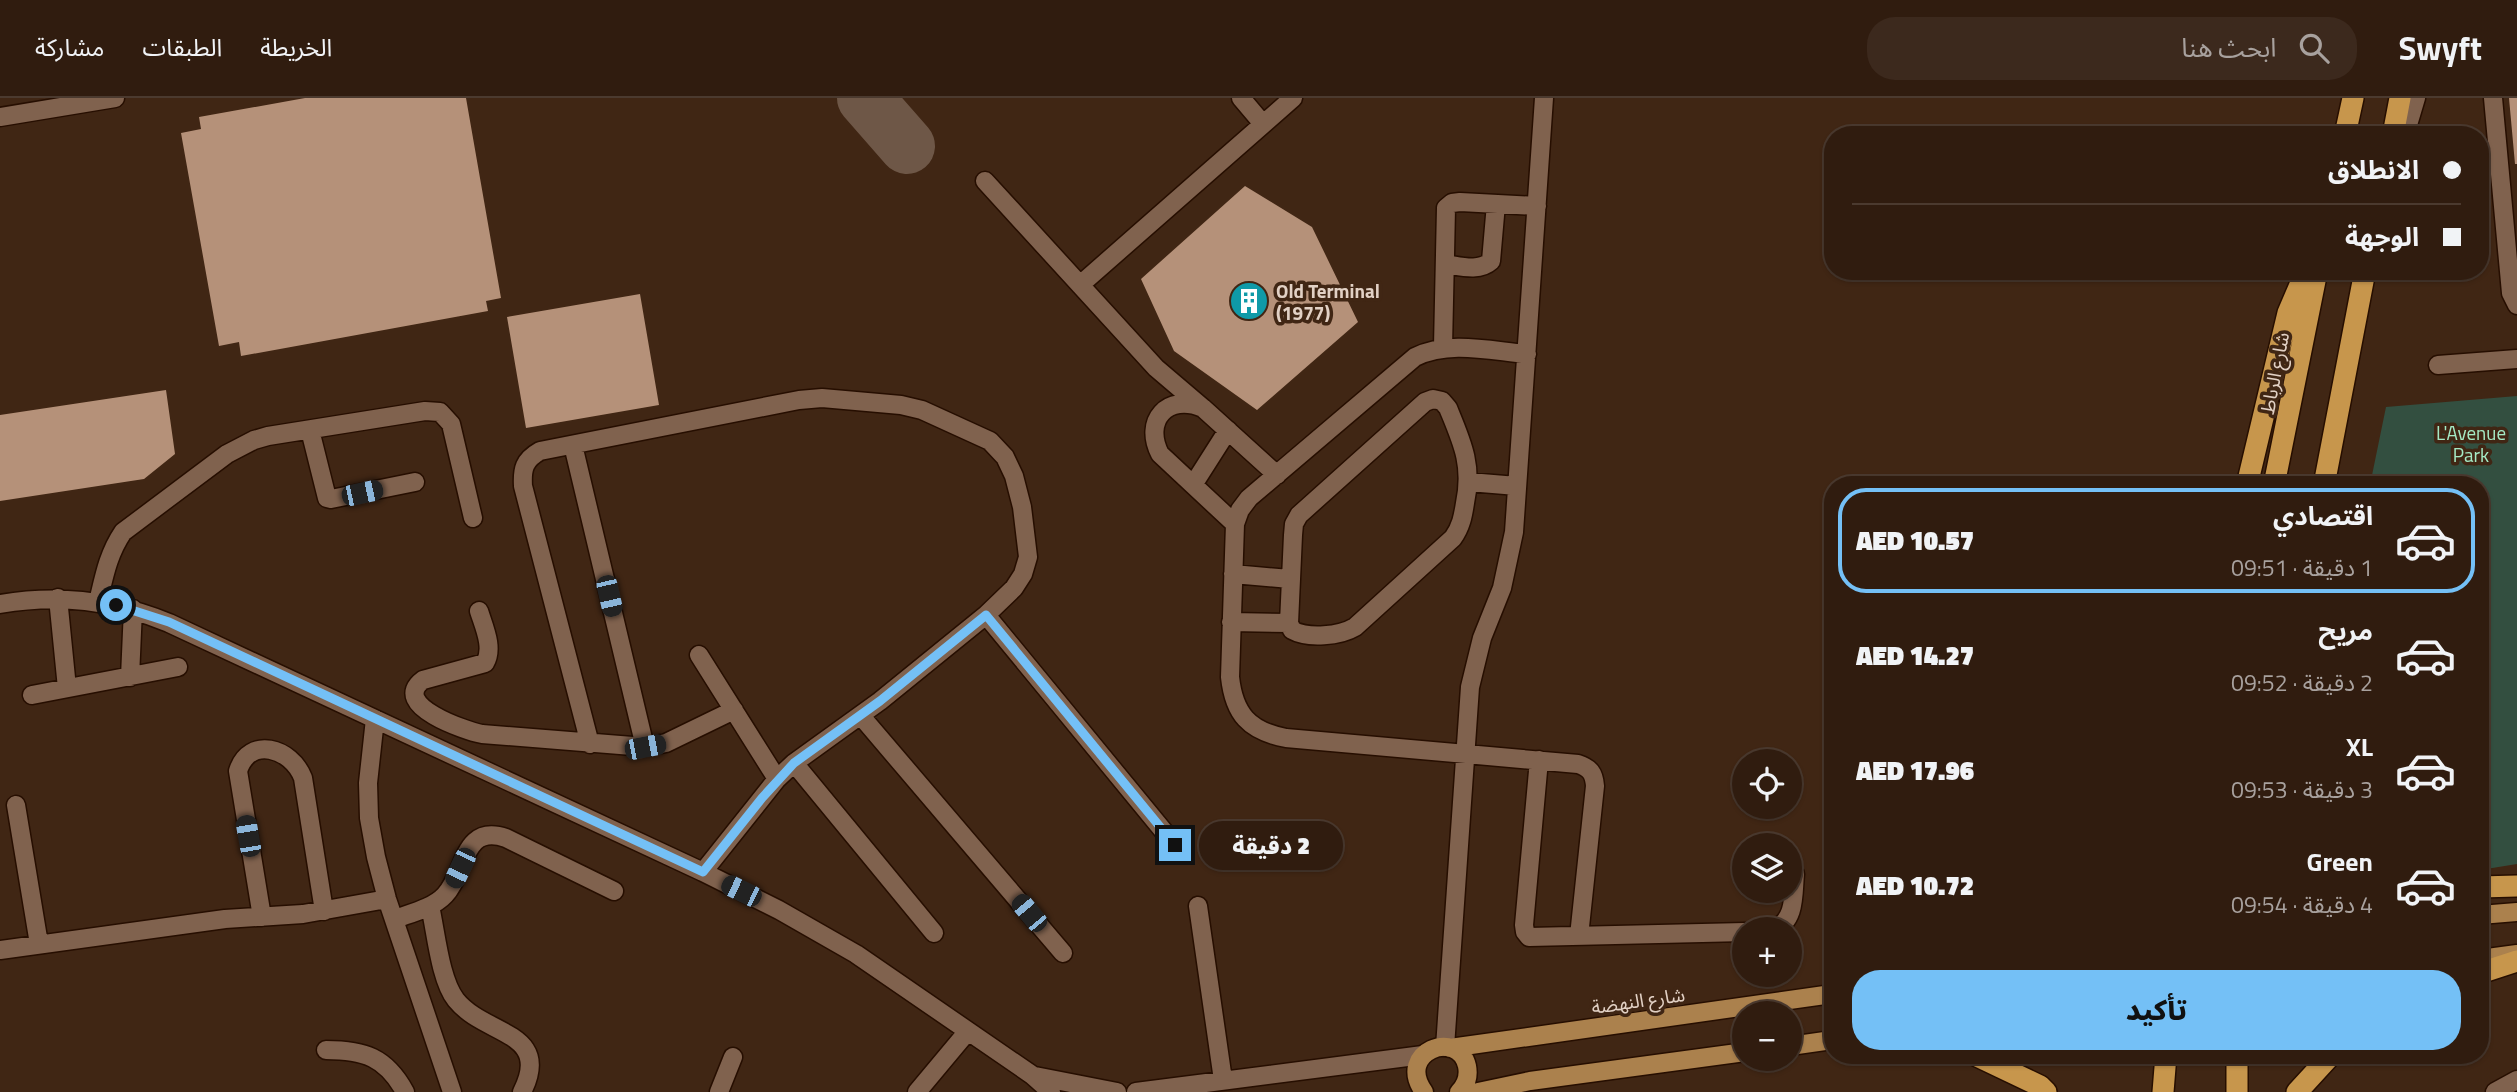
<!DOCTYPE html>
<html lang="ar">
<head>
<meta charset="utf-8">
<style>
  :root { --surface:#301c0f; --page:#3c291d; --text:#f1f3f6; --muted:#a8a19e; --line:#4b3a2f; --accent:#74c0f6 }
  body { margin:0; font-family:"Titillium Web","Noto Sans Arabic",sans-serif; background:var(--page); color:var(--text); direction:rtl; height:100vh; display:flex; flex-direction:column; font-size:26px; white-space:nowrap }
  * { box-sizing:border-box; margin:0 }
  p { font-size:23px; color:var(--muted) }
  .icon { flex:none; width:38px; height:38px; fill:none; stroke:currentColor; stroke-width:2; stroke-linecap:round; stroke-linejoin:round }
  .map { position:relative; flex:1; overflow:hidden; direction:ltr }
  .details { position:absolute; left:1824px; top:378px; width:665px; height:588px; display:flex; flex-direction:column; background:var(--surface); border-radius:28px; box-shadow:0 2px 5px #0004,0 0 0 2px var(--line); direction:rtl }
  .details>* { flex:none }
  .guide { position:absolute; left:1824px; top:28px; width:665px; height:154px; border-radius:28px; box-shadow:0 2px 5px #0004,0 0 0 2px var(--line); direction:rtl; display:grid; align-content:center; height:154px; padding:0 28px; background:var(--surface) }
  .buttons { position:absolute; left:1732px; top:651px; display:grid; gap:14px }
  .buttons a { display:grid; place-items:center; width:70px; height:70px; border-radius:50%; background:var(--surface); box-shadow:0 2px 5px #0004,0 0 0 2px var(--line); font-size:35px }
  .end { position:absolute; width:32px; height:32px; margin:-16px; border:9px solid #74c0f6; background:#111; box-shadow:0 0 0 4px #111 }
  .from { border-radius:50% }
  .bubble { position:absolute; height:49px; border-radius:24px; background:var(--surface); box-shadow:0 2px 5px #0004,0 0 0 2px var(--line); font-size:23px; font-weight:800; line-height:49px; text-align:center; direction:rtl }
  .car { position:absolute; width:21px; height:42px; margin:-21px -10px; border-radius:9px; box-shadow:0 0 5px 2px #0007; background:linear-gradient(#222 24%,#8ab4d8 0 40%,#222 0 76%,#8ab4d8 0 86%,#222 0) }
  .guide b { display:flex; align-items:center; gap:24px; height:66px; font-size:26px }
  .guide b+b { border-top:2px solid var(--line) }
  .guide i { width:18px; height:18px; background:var(--text) }
  ul { padding:12px 0 0; list-style:none }
  li { display:flex; align-items:center; gap:21px; height:105px; margin:0 14px 10px; padding:0 14px; border:4px solid transparent; border-radius:28px }
  li div { flex:1 }
  li b { display:block; font-size:26px }
  li em { font-style:normal; font-weight:800 }
  li.active { border-color:var(--accent) }
  li>.icon { width:63px; height:63px; stroke-width:1.5 }
  .cta { display:flex; gap:14px; margin-top:auto; padding:14px 28px }
  .cta a { flex:1; height:80px; border-radius:28px; background:var(--accent); color:#111; font-size:28px; font-weight:800; line-height:80px; text-align:center }
  header { display:flex; align-items:center; gap:42px; box-sizing:border-box; height:98px; padding:0 35px; background:var(--surface); border-bottom:2px solid var(--line) }
  header strong { font-size:33px }
  nav { display:flex; gap:38px; margin-inline-start:auto; font-size:24px }
  .search { width:490px; height:63px; background:var(--page); display:flex; align-items:center; gap:18px; box-sizing:border-box; padding:0 24px; border-radius:28px; color:var(--muted); font-size:26px }
  .map>svg:first-child { display:block }
  .green { fill:#334f40 }
  .lines { fill:none; stroke-linecap:round; stroke-linejoin:round }
  .taxiway { stroke:#6e5747; stroke-width:56 }
  .building { fill:#b59179 }
  .minor-casing { stroke:#260e00; stroke-width:21 }
  .major-casing { stroke:#260e00; stroke-width:21 }
  .highway-casing { stroke:#260e00; stroke-width:24 }
  .minor { stroke:#80624e; stroke-width:18 }
  .major { stroke:#ab814d; stroke-width:18 }
  .highway { stroke:#c7964c; stroke-width:21 }
  .route { stroke:#74c0f6; stroke-width:9 }
  .labels { text-anchor:middle; dominant-baseline:central; stroke-width:7; stroke-linejoin:round; paint-order:stroke }
  .poi-label { font-size:19px; font-weight:bold; fill:#e2d1c5; stroke:#402614; text-anchor:start }
  .street-label { font-size:19px; fill:#e2d1c5; stroke:#402614 }
  .park-label { font-size:19px; fill:#a5eac5; stroke:#402614 }
</style>
</head>
<body>
<header>
<strong>Swyft</strong>
<div class="search"><svg class="icon" aria-label="search" viewBox="0 0 24 24"><circle cx="10" cy="10" r="6"/><path d="M15 15l6 6"/></svg>ابحث هنا</div>
<nav><a>الخريطة</a><a>الطبقات</a><a>مشاركة</a></nav>
</header>
<div class="map">
<svg width="2517" height="994" viewBox="0 0 2517 994">
  <rect width="100%" height="100%" fill="#402614"/>
  <!-- green -->
  <path class="green" d="M 2517,298 L 2517,766 L 2480,772 L 2480,387 L 2370,387 L 2386,309 Z"/>
  <g class="lines">
    <!-- taxiway -->
    <path class="taxiway" d="M 865,0 L 907,48"/>
  </g>
  <!-- building -->
  <path class="building" d="M 305,0 L 466,0 L 501,200 L 486,203 L 488,213 L 241,258 L 239,244 L 219,248 L 181,35 L 201,31 L 199,19 Z
    M 2509,0 L 2517,0 L 2517,66 L 2515,66 Z
    M 1245,88 L 1312,129 L 1358,224 L 1257,312 L 1174,253 L 1141,181 Z
    M 640,196 L 659,307 L 526,330 L 507,219 Z
    M 166,292 L 175,356 L 144,381 L 0,403 L 0,317 Z"/>
  <g class="lines">
    <defs>
      <path id="minor" d="M 1241,0 L 1263,26
        M 2493,0 L 2511,195 L 2517,207
        M 0,19 L 115,0
        M 2405,37 L 2416,0
        M 985,83 L 1156,270 L 1203,310
        M 1445,166 C 1460,168 1479,174 1491,163 L 1496,106
        M 1080,187 L 1293,0
        M 1443,249 L 1446,110 L 1452,105 L 1460,104 L 1537,108
        M 1527,256 C 1491,253 1449,242 1415,259 L 1249,400 L 1240,412 L 1235,426 L 1230,579 C 1234,616 1249,633 1286,640 L 1578,666 C 1590,670 1594,675 1595,688 L 1579,838
        M 2438,267 L 2517,261
        M 1433,301 L 1442,303 L 1448,310 C 1462,344 1473,367 1465,405 C 1463,418 1461,429 1453,440 L 1355,529 C 1340,538 1308,541 1292,532 L 1289,525 L 1293,437 L 1294,426 L 1299,417 L 1425,304 Z
        M 310,332 L 327,400 L 331,401 L 415,384
        M 573,347 L 645,649
        M 1469,384 L 1517,388
        M 1193,387 L 1228,332
        M 1235,426 L 1160,356 C 1143,323 1167,295 1203,310 L 1277,377
        M 1233,476 L 1290,481
        M 58,500 L 67,590
        M 98,504 C 104,479 108,456 123,434 L 227,356 L 254,342 L 268,338 L 425,313 L 440,314 L 451,326 L 473,420
        M 0,506 C 59,496 113,502 169,525 L 703,774 L 779,812 L 856,856 L 1032,977 L 1051,994
        M 479,513 C 484,529 494,550 485,565 L 423,582 C 389,607 466,633 482,636 L 645,649 L 666,645 L 734,612
        M 986,517 L 1175,747
        M 1231,524 L 1289,525
        M 699,557 L 777,681
        M 130,579 L 133,511
        M 32,597 L 178,569
        M 861,618 L 1063,855
        M 375,621 L 368,685 L 369,720 L 376,759 L 387,801 L 452,994
        M 590,646 L 523,388 C 522,371 524,362 540,353 L 799,302 L 822,300 L 901,307 L 922,312 L 990,343 L 1005,359 L 1014,378 L 1022,409 L 1028,459 L 1023,476 L 1014,490 L 986,517 L 880,603 L 794,665 L 777,681 L 703,774
        M 1539,662 L 1524,827 L 1525,834 L 1529,839 L 1745,834
        M 794,665 L 934,835
        M 16,707 L 39,846
        M 430,808 C 436,834 440,882 456,902 C 485,938 553,933 522,994
        M 1198,808 L 1223,982
        M 262,819 L 238,673 C 249,638 291,649 303,680 L 324,813
        M 395,821 C 411,815 433,810 445,797 C 466,775 462,725 506,740 L 614,793
        M 1774,831 C 1796,823 1793,796 1795,776
        M 0,852 L 225,821 L 303,816 L 387,801
        M 1445,949 L 1470,589 L 1482,540 L 1502,490 L 1514,434 L 1544,0
        M 326,952 C 364,952 386,959 405,994
        M 1035,978 L 1117,994
        M 719,994 L 733,959
        M 917,994 L 968,933
        M 1136,994 L 1423,957
        M 2495,994 L 2517,982"/>
      <path id="major" d="M 2480,817 L 2517,814
        M 2480,861 L 2517,856
        M 1790,948 L 1832,942
        M 1450,950 L 1832,896
        M 1424,994 C 1395,954 1458,930 1467,968 C 1469,978 1466,987 1459,994
        M 1478,994 L 1530,983 L 1745,954"/>
      <path id="highway" d="M 2345,37 L 2353,0
        M 2393,37 L 2400,0
        M 2247,387 L 2288,215 L 2306,173
        M 2274,387 L 2317,173
        M 2324,387 L 2365,173
        M 2480,789 L 2517,788
        M 2480,875 L 2517,863
        M 1975,957 L 2040,988 L 2046,994
        M 2237,957 L 2237,994
        M 2163,994 L 2166,957
        M 2297,994 L 2331,957"/>
    </defs>
    <!-- minor casing -->
    <use href="#minor" class="minor-casing"/>
    <!-- major casing -->
    <use href="#major" class="major-casing"/>
    <!-- highway casing -->
    <use href="#highway" class="highway-casing"/>
    <!-- minor -->
    <use href="#minor" class="minor"/>
    <!-- major -->
    <use href="#major" class="major"/>
    <!-- highway -->
    <use href="#highway" class="highway"/>
  </g>
  <g class="lines">
    <!-- route -->
    <path class="route" d="M 116,507 L 169,524 L 703,774 L 762,700 L 794,665 L 880,603 L 986,517 L 1175,747"/>
  </g>
  <!-- icons -->
  <defs>
    <symbol id="building-disc" viewBox="-11 -11 22 22"><circle r="9.5" fill="#0f9aa8" stroke="#402614"/><path d="M-4-6H4V6H1V3H-1V6H-4ZM-2.5-4.3h1.7v1.8h-1.7ZM.8-4.3h1.7v1.8H.8ZM-2.5-1h1.7V.8h-1.7ZM.8-1h1.7V.8H.8Z" fill="#fff"/></symbol>
  </defs>
  <g fill-rule="evenodd">
    <use href="#building-disc" x="1227" y="181" width="44" height="44"/>
  </g>
  <g class="labels">
    <!-- poi labels -->
    <g class="poi-label">
      <text x="1276" y="192">Old Terminal<tspan x="1276" dy="22">(1977)</tspan></text>
    </g>
    <!-- street labels -->
    <g class="street-label">
      <text transform="translate(2274 275) rotate(-79)">شارع الرباط</text>
      <text transform="translate(1638 902) rotate(-8)">شارع النهضة</text>
    </g>
    <!-- park labels -->
    <g class="park-label">
      <text x="2471" y="334">L'Avenue<tspan x="2471" dy="22">Park</tspan></text>
    </g>
  </g>
</svg>
<div class="buttons">
<a><svg class="icon" aria-label="locate" viewBox="0 0 24 24"><circle cx="12" cy="12" r="6"/><path d="M12 2v4M12 18v4M2 12h4M18 12h4"/></svg></a>
<a><svg class="icon" aria-label="layers" viewBox="0 0 24 24"><path d="M12 4l9 5-9 5-9-5zM3 14l9 5 9-5"/></svg></a>
<a>+</a>
<a>−</a>
</div>
<i class="end from" style="left:116px;top:507px"></i>
<i class="end" style="left:1175px;top:747px"></i>
<div class="bubble" style="left:1199px;top:723px;width:144px">2 دقيقة</div>
<i class="car" style="left:362px;top:395px;rotate:78deg"></i>
<i class="car" style="left:609px;top:498px;rotate:167deg"></i>
<i class="car" style="left:645px;top:649px;rotate:79deg"></i>
<i class="car" style="left:248px;top:738px;rotate:350deg"></i>
<i class="car" style="left:460px;top:770px;rotate:205deg"></i>
<i class="car" style="left:741px;top:793px;rotate:296deg"></i>
<i class="car" style="left:1029px;top:815px;rotate:320deg"></i>
<div class="guide">
<b><i class="from"></i>الانطلاق</b>
<b><i></i>الوجهة</b>
</div>
<section class="details">
<ul>
<li class="active"><svg class="icon" aria-label="car" viewBox="0 0 24 24"><path d="M5 17H2v-5l4-1 3-4h7l3 4 3 1v5h-3M9 17h6M6 11h13"/><circle cx="7" cy="17" r="2"/><circle cx="17" cy="17" r="2"/></svg><div><b>اقتصادي</b><p>1 دقيقة · 09:51</p></div><em>AED 10.57</em></li>
<li><svg class="icon" aria-label="car" viewBox="0 0 24 24"><path d="M5 17H2v-5l4-1 3-4h7l3 4 3 1v5h-3M9 17h6M6 11h13"/><circle cx="7" cy="17" r="2"/><circle cx="17" cy="17" r="2"/></svg><div><b>مريح</b><p>2 دقيقة · 09:52</p></div><em>AED 14.27</em></li>
<li><svg class="icon" aria-label="car" viewBox="0 0 24 24"><path d="M5 17H2v-5l4-1 3-4h7l3 4 3 1v5h-3M9 17h6M6 11h13"/><circle cx="7" cy="17" r="2"/><circle cx="17" cy="17" r="2"/></svg><div><b>XL</b><p>3 دقيقة · 09:53</p></div><em>AED 17.96</em></li>
<li><svg class="icon" aria-label="car" viewBox="0 0 24 24"><path d="M5 17H2v-5l4-1 3-4h7l3 4 3 1v5h-3M9 17h6M6 11h13"/><circle cx="7" cy="17" r="2"/><circle cx="17" cy="17" r="2"/></svg><div><b>Green</b><p>4 دقيقة · 09:54</p></div><em>AED 10.72</em></li>
</ul>
<div class="cta"><a>تأكيد</a></div>
</section>
</div>
</body>
</html>
